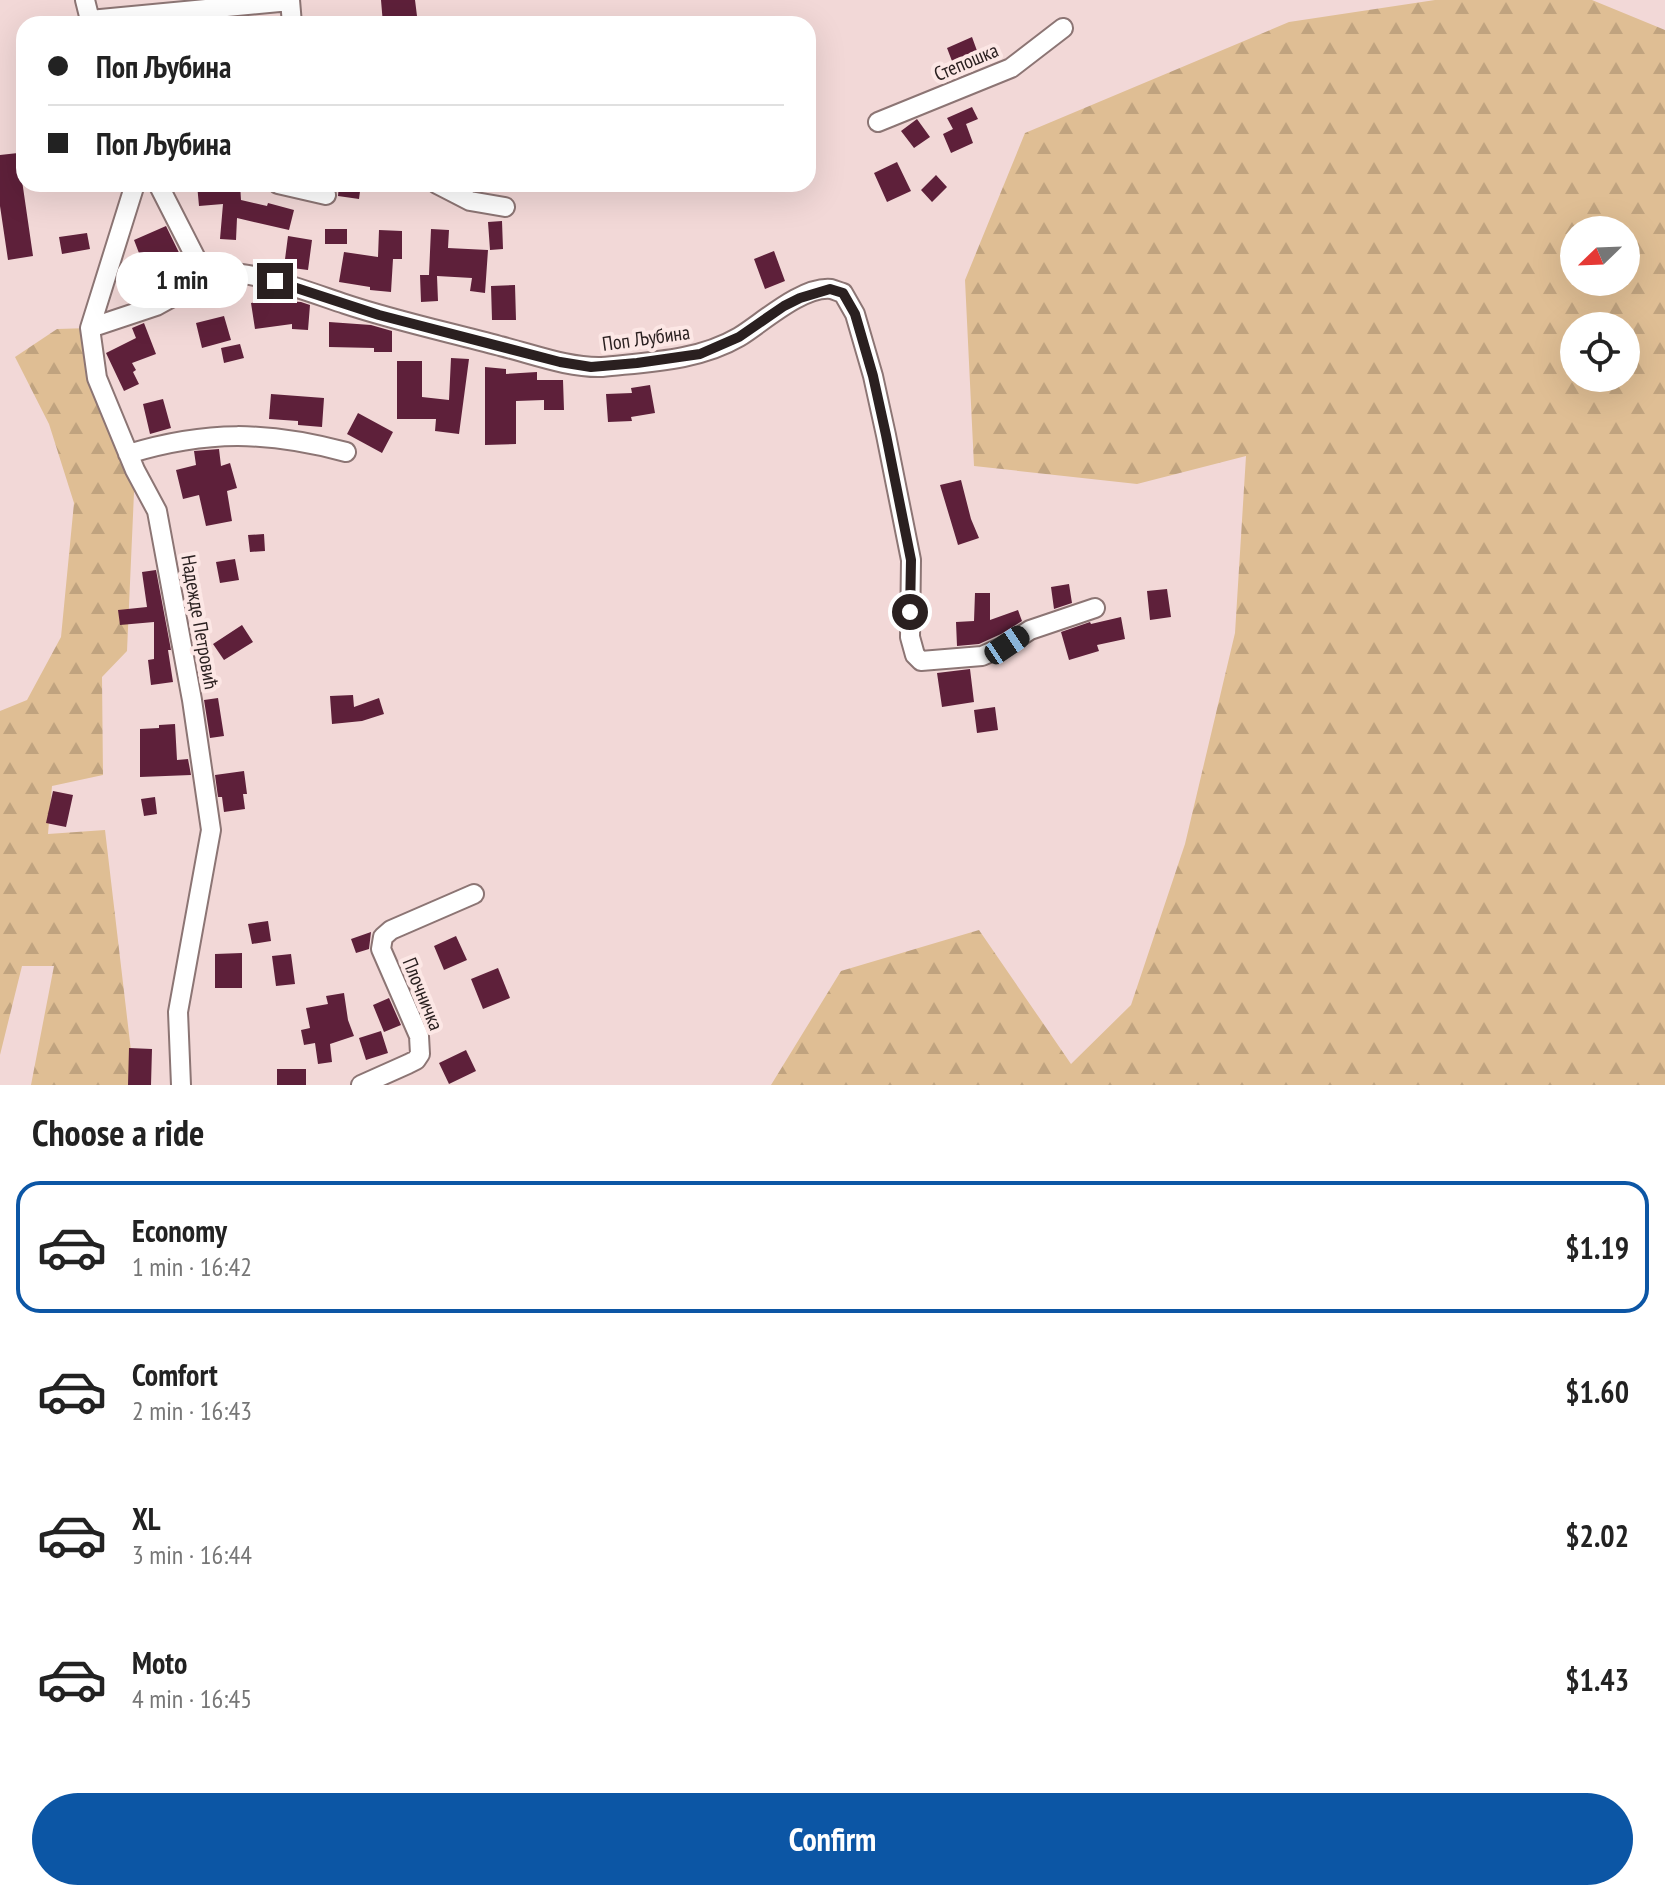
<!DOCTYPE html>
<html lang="en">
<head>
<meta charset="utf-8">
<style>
  :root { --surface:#fff; --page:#f2f2f2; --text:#222; --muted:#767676; --line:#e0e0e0; --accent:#0c56a5 }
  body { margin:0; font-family:"PT Sans Narrow",sans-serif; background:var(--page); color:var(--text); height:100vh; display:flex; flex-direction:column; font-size:30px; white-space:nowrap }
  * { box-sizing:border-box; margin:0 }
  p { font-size:26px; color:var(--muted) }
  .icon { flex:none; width:44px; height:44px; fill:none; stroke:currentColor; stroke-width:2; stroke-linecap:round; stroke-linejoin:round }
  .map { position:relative; height:1085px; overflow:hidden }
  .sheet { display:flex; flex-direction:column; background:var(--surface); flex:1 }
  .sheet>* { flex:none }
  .hud { position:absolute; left:16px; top:16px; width:800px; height:176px; border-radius:24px; box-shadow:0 8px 32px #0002; display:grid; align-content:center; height:176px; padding:0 32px; background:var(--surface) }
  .needle { width:52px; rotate:247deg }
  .controls { position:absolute; left:1560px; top:216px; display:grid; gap:16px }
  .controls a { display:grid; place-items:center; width:80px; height:80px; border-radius:50%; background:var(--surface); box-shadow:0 8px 32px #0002; font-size:40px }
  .end { position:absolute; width:36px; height:36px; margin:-18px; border:10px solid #2a2020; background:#fff; box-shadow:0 0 0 4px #fff }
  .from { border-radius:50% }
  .bubble { position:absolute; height:56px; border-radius:28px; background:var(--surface); box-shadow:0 8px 32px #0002; font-size:26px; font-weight:700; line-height:56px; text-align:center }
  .car { position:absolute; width:24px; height:48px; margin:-24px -12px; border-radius:10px; box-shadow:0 0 6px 2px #0007; background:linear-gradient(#222 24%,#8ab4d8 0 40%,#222 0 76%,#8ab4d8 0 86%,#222 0) }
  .hud b { display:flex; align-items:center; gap:28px; height:76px; font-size:30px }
  .hud b+b { border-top:2px solid var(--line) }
  .hud i { width:20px; height:20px; background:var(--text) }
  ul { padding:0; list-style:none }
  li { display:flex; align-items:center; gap:24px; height:132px; margin:0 16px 12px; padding:0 16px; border:4px solid transparent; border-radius:24px }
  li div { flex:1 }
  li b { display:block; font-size:30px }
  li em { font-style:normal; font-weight:700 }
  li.selected { border-color:var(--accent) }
  li>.icon { width:72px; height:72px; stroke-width:1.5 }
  h2 { padding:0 32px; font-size:36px; line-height:96px }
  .cta { display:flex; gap:16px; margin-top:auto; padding:16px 32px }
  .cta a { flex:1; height:92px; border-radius:48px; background:var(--accent); color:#fff; font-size:32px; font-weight:700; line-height:92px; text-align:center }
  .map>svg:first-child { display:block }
  .forest { fill:url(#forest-firs); fill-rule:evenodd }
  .building { fill:#5e203a }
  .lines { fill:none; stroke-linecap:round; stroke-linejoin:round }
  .minor-casing { stroke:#8c7574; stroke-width:22 }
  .minor { stroke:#fff; stroke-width:18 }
  .route { stroke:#2a2020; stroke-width:10 }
  .labels { text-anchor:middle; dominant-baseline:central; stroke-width:8; stroke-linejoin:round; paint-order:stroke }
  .street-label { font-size:20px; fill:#2a2020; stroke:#fce7e5 }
</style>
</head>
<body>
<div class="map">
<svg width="1665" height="1085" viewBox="0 0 1665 1085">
  <defs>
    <pattern id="forest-firs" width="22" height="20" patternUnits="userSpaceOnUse" patternTransform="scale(2)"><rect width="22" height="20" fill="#dfbe94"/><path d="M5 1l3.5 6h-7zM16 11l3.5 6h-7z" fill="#c0a37f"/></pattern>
  </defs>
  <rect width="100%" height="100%" fill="#f2d8d7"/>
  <!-- forest -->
  <path class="forest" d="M 1435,0 L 1592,0 L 1665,30 L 1665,1085 L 771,1085 L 841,971 L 979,930 L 1071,1064 L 1131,1005 L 1185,844 L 1235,633 L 1246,456 L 1137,484 L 974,466 L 965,280 L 1025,133 L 1289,22 ZM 1574,230 L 1626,230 L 1626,282 L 1574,282 ZM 1574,326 L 1626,326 L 1626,378 L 1574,378 Z
    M 90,328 L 135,470 L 127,651 L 102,677 L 103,775 L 52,786 L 48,834 L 105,830 L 135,1085 L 31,1085 L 54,966 L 22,966 L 0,1055 L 0,711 L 27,700 L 61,637 L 74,503 L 49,424 L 15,357 L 57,329 Z"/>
  <!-- building -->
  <path class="building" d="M 381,0 L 415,0 L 418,24 L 383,24 Z
    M 972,37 L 980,59 L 955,69 L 947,48 Z
    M 972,107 L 978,119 L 966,124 L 973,143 L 951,153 L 943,134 L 953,129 L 947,118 Z
    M 917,119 L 930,137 L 914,148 L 901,131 Z
    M 18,153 L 33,256 L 8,260 L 0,206 L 0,155 Z
    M 897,162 L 911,191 L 887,202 L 874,173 Z
    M 936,175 L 947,187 L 932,202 L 921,190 Z
    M 197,184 L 240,184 L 241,200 L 267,206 L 268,203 L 294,210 L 289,230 L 237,218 L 236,240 L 220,239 L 223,204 L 199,206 Z
    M 339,184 L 361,184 L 359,199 L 338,196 Z
    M 502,221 L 503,249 L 490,250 L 488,222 Z
    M 166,226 L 187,269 L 130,293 L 121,271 L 142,261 L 134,240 Z
    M 325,229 L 347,229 L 347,244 L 325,244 Z
    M 431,229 L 449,230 L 448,248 L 488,250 L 485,293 L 470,291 L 472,278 L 437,276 L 438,301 L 421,302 L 420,275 L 429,275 Z
    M 379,230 L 402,231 L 402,259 L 393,259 L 391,292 L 370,290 L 370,287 L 339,282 L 344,252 L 378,257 Z
    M 87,233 L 90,249 L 62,254 L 59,237 Z
    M 288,236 L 312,240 L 308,270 L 284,267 Z
    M 774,251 L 785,281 L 765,289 L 754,259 Z
    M 515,285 L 516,320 L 492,320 L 491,286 Z
    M 271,300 L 301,302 L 310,305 L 308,330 L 292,329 L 292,324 L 255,329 L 251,303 Z
    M 224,316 L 231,340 L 202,348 L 196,323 Z
    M 329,322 L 371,325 L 392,331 L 392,352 L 374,352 L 374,348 L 329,347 Z
    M 144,323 L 156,354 L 132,363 L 136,370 L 133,372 L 139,384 L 124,391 L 106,353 L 136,338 L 132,328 Z
    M 240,344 L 244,358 L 224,363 L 221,348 Z
    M 451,358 L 469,359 L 459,434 L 435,431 L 436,419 L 397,419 L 397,361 L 422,361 L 422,397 L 449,400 Z
    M 485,367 L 506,369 L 506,374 L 537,372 L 537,380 L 563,380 L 564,410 L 544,410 L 544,400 L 516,401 L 516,444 L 485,445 Z
    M 650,385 L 655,413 L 631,417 L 632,421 L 608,422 L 606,394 L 632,393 L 631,388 Z
    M 271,394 L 324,398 L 322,427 L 298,425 L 298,421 L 269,419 Z
    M 163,399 L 171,428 L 150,434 L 143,404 Z
    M 358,413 L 393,432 L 382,453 L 347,434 Z
    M 219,449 L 221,466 L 230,463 L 237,488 L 227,491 L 232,521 L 206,526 L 199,495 L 183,499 L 176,470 L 196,465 L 194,451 Z
    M 961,480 L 971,519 L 979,538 L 958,545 L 940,485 Z
    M 264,534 L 265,551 L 250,552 L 248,535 Z
    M 235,559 L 239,580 L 220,583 L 216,562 Z
    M 156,570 L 171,650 L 168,650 L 173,682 L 151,685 L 148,660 L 154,659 L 154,622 L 120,625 L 118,610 L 147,607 L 142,572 Z
    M 1069,584 L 1072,603 L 1054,609 L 1051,587 Z
    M 1167,589 L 1171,617 L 1150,620 L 1147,591 Z
    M 975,593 L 990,593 L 990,620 L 1018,610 L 1022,621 L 1001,634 L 979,644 L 957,646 L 956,622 L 974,621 Z
    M 1121,617 L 1125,639 L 1097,645 L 1099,651 L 1069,660 L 1061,632 L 1090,622 L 1091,624 Z
    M 242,625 L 253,642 L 224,660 L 213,644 Z
    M 970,669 L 974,702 L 942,707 L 937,673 Z
    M 353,695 L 354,707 L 379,698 L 384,714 L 362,721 L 332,724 L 330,696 Z
    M 218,698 L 224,736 L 210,738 L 204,700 Z
    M 995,707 L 998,730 L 977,733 L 974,710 Z
    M 175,724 L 177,760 L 188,759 L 191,775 L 140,777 L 140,729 L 159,728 L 159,725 Z
    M 244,771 L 247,794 L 243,794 L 245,809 L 224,812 L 222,797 L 218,797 L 215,775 Z
    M 53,791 L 73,795 L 66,827 L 46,823 Z
    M 155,797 L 157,814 L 144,816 L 141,799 Z
    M 268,921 L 271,941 L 252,944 L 248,924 Z
    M 371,932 L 369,949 L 356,953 L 351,939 Z
    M 456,936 L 467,960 L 444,970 L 434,946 Z
    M 242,953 L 242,988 L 215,988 L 215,954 Z
    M 291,954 L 295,984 L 276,986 L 272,956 Z
    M 498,968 L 510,998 L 483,1009 L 471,979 Z
    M 344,993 L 348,1020 L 354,1036 L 330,1044 L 332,1062 L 318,1064 L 315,1043 L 304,1045 L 301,1030 L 310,1028 L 306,1008 L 328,1004 L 326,996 Z
    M 389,998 L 401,1025 L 384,1032 L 373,1005 Z
    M 381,1031 L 388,1053 L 366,1060 L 359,1038 Z
    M 129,1048 L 152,1049 L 151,1085 L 128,1085 Z
    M 466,1050 L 476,1071 L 449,1084 L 439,1063 Z
    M 277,1069 L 306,1069 L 306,1085 L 277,1085 Z"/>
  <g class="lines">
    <defs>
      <path id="minor" d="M 85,0 L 91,24
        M 290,0 L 292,24
        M 90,20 L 290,1
        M 878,122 L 1011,68 L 1063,28
        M 135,184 L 90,328 L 97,378 L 135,470 L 157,511 L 192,700 L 211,830 L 178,1012 L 181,1085
        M 158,184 L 206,278
        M 278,184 L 326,195
        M 437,184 L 470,201 L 505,207
        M 90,328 L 156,306 L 214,274 C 244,266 314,294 345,304 C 396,321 448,332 500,346 C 533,354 568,368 602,367 C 648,362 698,361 739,337 C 762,323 802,286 831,289 C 835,290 839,292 843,293 L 855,314 L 873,376 L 886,435 L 911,560 L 910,637 L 915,655 L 921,661 L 982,656 L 1007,645 L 1030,630 L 1095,608
        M 128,454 C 207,430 267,431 346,452
        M 361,1085 L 408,1064 L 416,1060 L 420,1054 L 419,1036 L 381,949 L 383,937 L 391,930 L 474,894"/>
    </defs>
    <!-- minor casing -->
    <use href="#minor" class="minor-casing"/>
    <!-- minor -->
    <use href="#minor" class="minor"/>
  </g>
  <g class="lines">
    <!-- route -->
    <path class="route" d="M 275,281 L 379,315 L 560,362 L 591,367 L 637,363 L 700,354 L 739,337 L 784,306 L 800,298 L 830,289 L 843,293 L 855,314 L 873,376 L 886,435 L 911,560 L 910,612"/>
  </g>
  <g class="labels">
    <!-- street labels -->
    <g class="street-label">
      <text transform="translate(966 62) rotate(-23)">Степошка</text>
      <text transform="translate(646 338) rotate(-8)">Поп Љубина</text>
      <text transform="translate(200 622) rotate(80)">Надежде Петровић</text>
      <text transform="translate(423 994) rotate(68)">Плочничка</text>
    </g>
  </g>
</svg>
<div class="controls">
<a><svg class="needle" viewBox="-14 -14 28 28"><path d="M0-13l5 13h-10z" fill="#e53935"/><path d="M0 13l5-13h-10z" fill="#767676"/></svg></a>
<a><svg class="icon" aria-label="locate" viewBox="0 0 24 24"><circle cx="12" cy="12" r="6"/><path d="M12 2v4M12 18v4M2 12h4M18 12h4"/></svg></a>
</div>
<i class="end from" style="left:910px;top:612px"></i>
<i class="end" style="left:275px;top:281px"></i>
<div class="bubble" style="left:116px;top:252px;width:132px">1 min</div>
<i class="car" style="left:1007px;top:645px;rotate:56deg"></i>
<div class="hud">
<b><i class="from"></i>Поп Љубина</b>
<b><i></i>Поп Љубина</b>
</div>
</div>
<section class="sheet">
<h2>Choose a ride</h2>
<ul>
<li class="selected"><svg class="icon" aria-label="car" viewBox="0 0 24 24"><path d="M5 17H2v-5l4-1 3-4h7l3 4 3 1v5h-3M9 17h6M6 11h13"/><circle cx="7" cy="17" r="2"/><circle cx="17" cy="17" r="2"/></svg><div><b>Economy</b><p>1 min · 16:42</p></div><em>$1.19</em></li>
<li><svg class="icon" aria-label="car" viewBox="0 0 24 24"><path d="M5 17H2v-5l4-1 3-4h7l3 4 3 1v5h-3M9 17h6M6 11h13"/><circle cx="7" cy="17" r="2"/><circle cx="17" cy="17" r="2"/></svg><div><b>Comfort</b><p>2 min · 16:43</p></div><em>$1.60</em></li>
<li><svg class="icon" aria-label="car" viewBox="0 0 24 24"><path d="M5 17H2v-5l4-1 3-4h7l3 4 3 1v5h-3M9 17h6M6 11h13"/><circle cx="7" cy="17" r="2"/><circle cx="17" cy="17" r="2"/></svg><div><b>XL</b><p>3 min · 16:44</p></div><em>$2.02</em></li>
<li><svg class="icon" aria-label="car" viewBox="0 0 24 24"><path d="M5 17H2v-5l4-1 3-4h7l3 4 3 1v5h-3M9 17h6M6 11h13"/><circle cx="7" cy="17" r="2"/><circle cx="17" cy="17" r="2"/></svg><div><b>Moto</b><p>4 min · 16:45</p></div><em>$1.43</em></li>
</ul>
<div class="cta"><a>Confirm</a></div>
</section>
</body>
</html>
